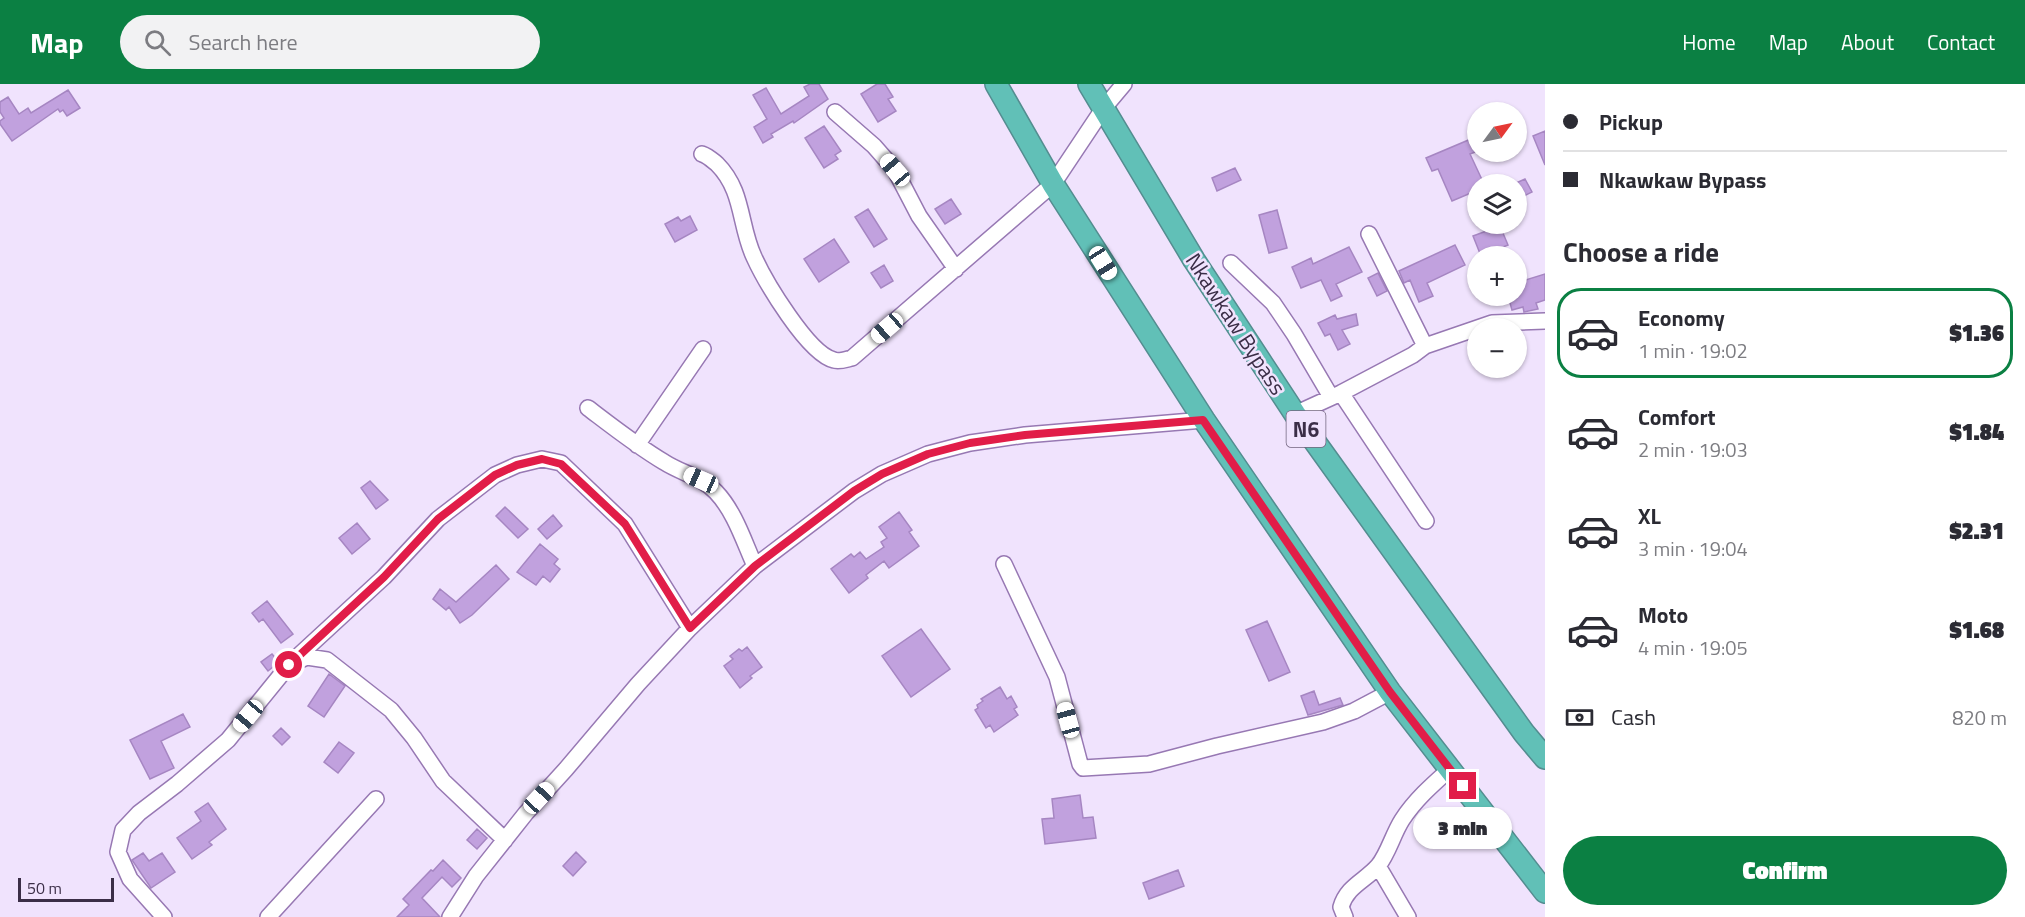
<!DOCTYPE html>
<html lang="en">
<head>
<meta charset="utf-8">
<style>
  :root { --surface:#fff; --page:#f2f2f3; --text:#2b2b33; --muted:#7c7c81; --line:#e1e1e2; --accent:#0b8043 }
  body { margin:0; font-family:"Titillium Web",sans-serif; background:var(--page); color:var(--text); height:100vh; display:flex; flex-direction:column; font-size:22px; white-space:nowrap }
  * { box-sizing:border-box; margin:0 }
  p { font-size:20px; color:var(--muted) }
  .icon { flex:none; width:33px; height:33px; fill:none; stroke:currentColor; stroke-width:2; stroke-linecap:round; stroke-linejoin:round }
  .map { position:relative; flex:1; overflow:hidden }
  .details { display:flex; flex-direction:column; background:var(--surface); width:480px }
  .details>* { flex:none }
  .banner { display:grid; align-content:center; height:132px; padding:0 18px; background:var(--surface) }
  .needle { width:39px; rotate:57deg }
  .fabs { position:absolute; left:1467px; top:18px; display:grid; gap:12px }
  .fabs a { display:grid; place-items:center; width:60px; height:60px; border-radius:50%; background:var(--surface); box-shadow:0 2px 4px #0004; font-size:30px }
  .scale { position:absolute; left:18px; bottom:15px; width:96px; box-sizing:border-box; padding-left:6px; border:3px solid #3b2e47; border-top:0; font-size:16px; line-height:21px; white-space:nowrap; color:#3b2e47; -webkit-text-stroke:4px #f0e3fd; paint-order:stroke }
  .end { position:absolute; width:27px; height:27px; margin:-14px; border:8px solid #e11d48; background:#fff; box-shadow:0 0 0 3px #fff }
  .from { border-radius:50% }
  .bubble { position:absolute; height:42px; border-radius:21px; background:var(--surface); box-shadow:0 2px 4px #0004; font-size:20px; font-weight:800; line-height:42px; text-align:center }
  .car { position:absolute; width:18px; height:36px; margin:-18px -9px; border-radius:8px; box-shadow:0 0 4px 2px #0007; background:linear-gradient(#fff 24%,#345 0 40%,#fff 0 76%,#345 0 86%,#fff 0) }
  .banner b { display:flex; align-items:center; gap:21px; height:57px; font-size:22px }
  .banner b+b { border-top:2px solid var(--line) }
  .banner i { width:15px; height:15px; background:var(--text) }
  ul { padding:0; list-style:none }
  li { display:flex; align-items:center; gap:18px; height:90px; margin:0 12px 9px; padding:0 6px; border:3px solid transparent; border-radius:24px }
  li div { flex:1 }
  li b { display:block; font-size:22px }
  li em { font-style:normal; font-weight:800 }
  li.active { border-color:var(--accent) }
  li>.icon { width:54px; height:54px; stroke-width:1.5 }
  h2 { padding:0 18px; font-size:27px; line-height:72px }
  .pay { display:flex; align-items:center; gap:15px; height:66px; padding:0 18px; font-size:22px }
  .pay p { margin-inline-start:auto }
  .cta { display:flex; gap:12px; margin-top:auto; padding:12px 18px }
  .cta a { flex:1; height:69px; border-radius:36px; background:var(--accent); color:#fff; font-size:24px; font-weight:800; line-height:69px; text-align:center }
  header { display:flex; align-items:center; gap:36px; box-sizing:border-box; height:84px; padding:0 30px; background:var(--accent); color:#fff }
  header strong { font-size:28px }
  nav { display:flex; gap:33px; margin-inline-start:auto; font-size:21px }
  .search { width:420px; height:54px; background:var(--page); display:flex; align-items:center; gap:15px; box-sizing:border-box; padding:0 21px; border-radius:33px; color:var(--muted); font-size:22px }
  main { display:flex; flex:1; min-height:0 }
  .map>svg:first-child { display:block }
  .building { fill:#c1a1de; stroke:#a686c2; stroke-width:1.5 }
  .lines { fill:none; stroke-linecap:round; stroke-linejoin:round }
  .minor-casing { stroke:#9778b3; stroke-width:18 }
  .highway-casing { stroke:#548d90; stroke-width:24 }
  .minor { stroke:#fff; stroke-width:15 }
  .highway { stroke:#61c0b7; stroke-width:21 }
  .route { stroke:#e11d48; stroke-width:8 }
  .labels { text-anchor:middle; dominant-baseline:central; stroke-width:5; stroke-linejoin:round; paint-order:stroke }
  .shield { fill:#f0e3fd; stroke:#71647e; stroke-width:1.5 }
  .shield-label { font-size:21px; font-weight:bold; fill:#3b2e47 }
  .street-label { font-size:22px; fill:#3b2e47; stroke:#f0e3fd }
</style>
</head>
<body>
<header>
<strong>Map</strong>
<div class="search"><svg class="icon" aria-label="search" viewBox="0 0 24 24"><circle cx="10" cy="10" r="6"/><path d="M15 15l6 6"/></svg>Search here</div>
<nav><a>Home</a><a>Map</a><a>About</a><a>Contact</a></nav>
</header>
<main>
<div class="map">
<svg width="1545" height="833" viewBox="0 0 1545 833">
  <rect width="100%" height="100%" fill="#f0e3fd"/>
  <!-- building -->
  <path class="building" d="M 810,0 L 819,0 L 828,15 L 794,39 L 793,37 L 771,50 L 773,53 L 763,59 L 754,43 L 767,35 L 753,11 L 766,4 L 781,30 L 809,12 L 804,3 Z
    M 877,0 L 885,0 L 893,13 L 888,15 L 896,27 L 878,38 L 861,10 Z
    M 68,6 L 80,24 L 67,32 L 63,26 L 60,28 L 58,25 L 12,57 L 0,40 L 0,37 L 4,34 L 0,28 L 0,18 L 8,13 L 19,30 L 28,24 L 31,29 Z
    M 824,42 L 841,67 L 835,71 L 838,75 L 824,84 L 805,54 Z
    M 1545,47 L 1545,81 L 1533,52 Z
    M 1478,52 L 1478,67 L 1470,70 L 1484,100 L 1478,100 L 1478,106 L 1452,117 L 1438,85 L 1432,87 L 1426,74 Z
    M 1235,84 L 1241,96 L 1217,107 L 1212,94 Z
    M 1525,95 L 1532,108 L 1516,116 L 1516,99 Z
    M 951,115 L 961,130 L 945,140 L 935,125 Z
    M 868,125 L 887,155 L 874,163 L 855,133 Z
    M 1277,126 L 1287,164 L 1269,169 L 1259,131 Z
    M 690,132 L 697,146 L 675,158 L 665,140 L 678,133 L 681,137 Z
    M 1500,142 L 1508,161 L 1481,172 L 1473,152 Z
    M 834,155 L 849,178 L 819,198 L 804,175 Z
    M 1455,161 L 1465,181 L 1427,199 L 1433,212 L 1419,218 L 1410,196 L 1404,199 L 1399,187 Z
    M 1349,163 L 1362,188 L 1336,200 L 1342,212 L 1331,217 L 1321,196 L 1301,204 L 1292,183 L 1311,174 L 1313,180 Z
    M 884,181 L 893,197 L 881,204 L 871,189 Z
    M 1378,189 L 1387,207 L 1377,212 L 1368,194 Z
    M 1545,190 L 1545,216 L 1536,219 L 1538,225 L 1524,228 L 1523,223 L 1512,226 L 1508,212 L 1516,212 L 1516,199 Z
    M 1356,230 L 1358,241 L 1342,246 L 1350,260 L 1338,266 L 1330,250 L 1325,252 L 1318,239 L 1335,231 L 1337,235 Z
    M 370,397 L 388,416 L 376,425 L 361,404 Z
    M 505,423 L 528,445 L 518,454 L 496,432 Z
    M 899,428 L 912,446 L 909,448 L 919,462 L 889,484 L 884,477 L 866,491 L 868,494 L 849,509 L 831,485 L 851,470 L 854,473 L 860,468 L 866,475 L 884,463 L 881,458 L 887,454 L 879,443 Z
    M 553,431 L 562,442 L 547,455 L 538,445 Z
    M 357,439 L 370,455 L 352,470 L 339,454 Z
    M 540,460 L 558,475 L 554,480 L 560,485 L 550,498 L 543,492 L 536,501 L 517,488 Z
    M 496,481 L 509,495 L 472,531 L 460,539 L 449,523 L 446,526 L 433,515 L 440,505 L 456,518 Z
    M 267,517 L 293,550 L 281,559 L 263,535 L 259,538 L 252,529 Z
    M 1267,537 L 1290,588 L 1269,597 L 1246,546 Z
    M 921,545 L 950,585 L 911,613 L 882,572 Z
    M 747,563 L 762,583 L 750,592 L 752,594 L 740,604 L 724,582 L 733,575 L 730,572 L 739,565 L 742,567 Z
    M 272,570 L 279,578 L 268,587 L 261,578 Z
    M 329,590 L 345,602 L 324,633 L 308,622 Z
    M 1000,603 L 1007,615 L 1011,612 L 1017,623 L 1014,625 L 1018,631 L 994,648 L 990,641 L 986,644 L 975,626 L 978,624 L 977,621 L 983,617 L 981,615 Z
    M 1314,607 L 1319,621 L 1340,614 L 1343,621 L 1308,631 L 1301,612 Z
    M 183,630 L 190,643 L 161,657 L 174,684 L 150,695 L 130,656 Z
    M 281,644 L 290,653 L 282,661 L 273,652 Z
    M 339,658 L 354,669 L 338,689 L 324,678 Z
    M 1080,711 L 1083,734 L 1093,733 L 1096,754 L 1045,760 L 1042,735 L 1054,734 L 1052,715 Z
    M 208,719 L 226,745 L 209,758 L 212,761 L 192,775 L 177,754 L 201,737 L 195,728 Z
    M 477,745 L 487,754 L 477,765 L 467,756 Z
    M 576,768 L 586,778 L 573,792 L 563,782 Z
    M 143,769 L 149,777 L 162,769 L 175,788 L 151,804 L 132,776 Z
    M 443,776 L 461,794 L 452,803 L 442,793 L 422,814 L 440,833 L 397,833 L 409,821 L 403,815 L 431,786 L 433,787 Z
    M 1178,786 L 1184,802 L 1149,815 L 1143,799 Z"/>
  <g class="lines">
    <defs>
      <path id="minor" d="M 835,28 L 874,62 L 895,86 L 919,132 L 956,185
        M 702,70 C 708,72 712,76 717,80 C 744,107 739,141 754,173 C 765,197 808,270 834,276 C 839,278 847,275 852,274 L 1053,100 L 1103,25 L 1124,0
        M 1369,150 L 1425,262
        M 1231,179 L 1273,219 L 1294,250 L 1331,313
        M 1341,309 L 1426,437
        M 588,324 C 613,343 637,362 664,378 C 681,389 702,393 716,408 C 735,428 744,458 755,482
        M 1295,330 L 1341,309 L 1413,271 L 1425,262 L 1492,239 L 1545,237
        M 637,361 L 703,265
        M 1004,480 L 1057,593 L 1080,680 L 1083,684 L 1149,680 L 1217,662 L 1323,638 L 1354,627 L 1390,608
        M 295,575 L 384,493 L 438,435 L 495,391 L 517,381 L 542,375 L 561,379 L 625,440 L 690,544
        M 1378,782 L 1408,833
        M 164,833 L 130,795 L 118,768 L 123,746 L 139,729 L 177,700 L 228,656 L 289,581 L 307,573 L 327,576 L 391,626 L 414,654 L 443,697 L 505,756
        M 268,833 L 376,715
        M 450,833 L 476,792 L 526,729 L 566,685 L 638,600 L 690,544 L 755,482 L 854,407 L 882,390 L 928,370 L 970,359 L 1025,351 L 1204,336
        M 1345,833 L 1341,823 C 1347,802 1365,797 1378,782 C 1388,770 1393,750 1402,736 C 1415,716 1432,701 1450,685"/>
      <path id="highway" d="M 996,0 L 1053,100 L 1204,336 L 1390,608 L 1545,808
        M 1089,0 L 1194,176 L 1295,330 L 1524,649 L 1545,674"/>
    </defs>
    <!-- minor casing -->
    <use href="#minor" class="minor-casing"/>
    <!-- highway casing -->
    <use href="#highway" class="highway-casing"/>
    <!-- minor -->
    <use href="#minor" class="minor"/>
    <!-- highway -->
    <use href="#highway" class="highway"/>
  </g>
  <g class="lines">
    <!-- route -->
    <path class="route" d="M 289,581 L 384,493 L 438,435 L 495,391 L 517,381 L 542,375 L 561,380 L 625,440 L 690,544 L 755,482 L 854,407 L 882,390 L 928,370 L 970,359 L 1025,351 L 1203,336 L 1390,608 L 1463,702"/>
  </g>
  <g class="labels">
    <!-- shield labels -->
    <rect class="shield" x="1286.5" y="327" width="39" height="36" rx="4.5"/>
    <g class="shield-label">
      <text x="1306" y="345">N6</text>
    </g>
    <!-- street labels -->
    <g class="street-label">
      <text transform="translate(1236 240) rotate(57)">Nkawkaw Bypass</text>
    </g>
  </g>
</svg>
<div class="fabs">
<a><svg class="needle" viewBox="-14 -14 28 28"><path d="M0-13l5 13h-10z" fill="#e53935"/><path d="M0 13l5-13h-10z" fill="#7c7c81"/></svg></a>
<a><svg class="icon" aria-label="layers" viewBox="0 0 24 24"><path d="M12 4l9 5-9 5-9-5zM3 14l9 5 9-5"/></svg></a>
<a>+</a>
<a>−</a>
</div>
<div class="scale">50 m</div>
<i class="end from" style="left:289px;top:581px"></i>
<i class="end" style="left:1463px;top:702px"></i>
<div class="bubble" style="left:1413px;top:723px;width:99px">3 min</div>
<i class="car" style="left:895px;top:86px;rotate:320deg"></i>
<i class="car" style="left:1103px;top:179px;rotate:148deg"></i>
<i class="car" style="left:887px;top:244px;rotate:229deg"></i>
<i class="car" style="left:701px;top:396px;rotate:294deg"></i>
<i class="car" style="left:248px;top:632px;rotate:220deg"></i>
<i class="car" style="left:1068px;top:636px;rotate:345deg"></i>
<i class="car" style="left:539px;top:714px;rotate:43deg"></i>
</div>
<section class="details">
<div class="banner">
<b><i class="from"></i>Pickup</b>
<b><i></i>Nkawkaw Bypass</b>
</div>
<h2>Choose a ride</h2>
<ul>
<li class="active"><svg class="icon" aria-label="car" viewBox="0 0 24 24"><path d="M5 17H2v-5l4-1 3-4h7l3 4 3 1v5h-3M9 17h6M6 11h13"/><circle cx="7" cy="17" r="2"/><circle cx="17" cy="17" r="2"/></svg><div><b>Economy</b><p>1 min · 19:02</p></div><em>$1.36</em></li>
<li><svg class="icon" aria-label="car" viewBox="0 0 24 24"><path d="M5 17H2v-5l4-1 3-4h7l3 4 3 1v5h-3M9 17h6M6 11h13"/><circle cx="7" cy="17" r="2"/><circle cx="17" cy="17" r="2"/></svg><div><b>Comfort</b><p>2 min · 19:03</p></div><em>$1.84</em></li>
<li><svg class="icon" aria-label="car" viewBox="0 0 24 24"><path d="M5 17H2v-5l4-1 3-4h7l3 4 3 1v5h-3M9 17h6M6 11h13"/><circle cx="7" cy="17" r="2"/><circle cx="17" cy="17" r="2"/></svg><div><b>XL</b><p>3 min · 19:04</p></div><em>$2.31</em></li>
<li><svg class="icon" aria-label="car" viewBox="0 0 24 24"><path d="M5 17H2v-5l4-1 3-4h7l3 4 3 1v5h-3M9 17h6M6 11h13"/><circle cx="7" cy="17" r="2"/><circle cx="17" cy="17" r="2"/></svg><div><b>Moto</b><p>4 min · 19:05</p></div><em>$1.68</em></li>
</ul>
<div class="pay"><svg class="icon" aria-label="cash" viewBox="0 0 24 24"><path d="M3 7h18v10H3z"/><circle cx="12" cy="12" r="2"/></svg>Cash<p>820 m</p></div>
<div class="cta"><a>Confirm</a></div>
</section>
</main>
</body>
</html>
